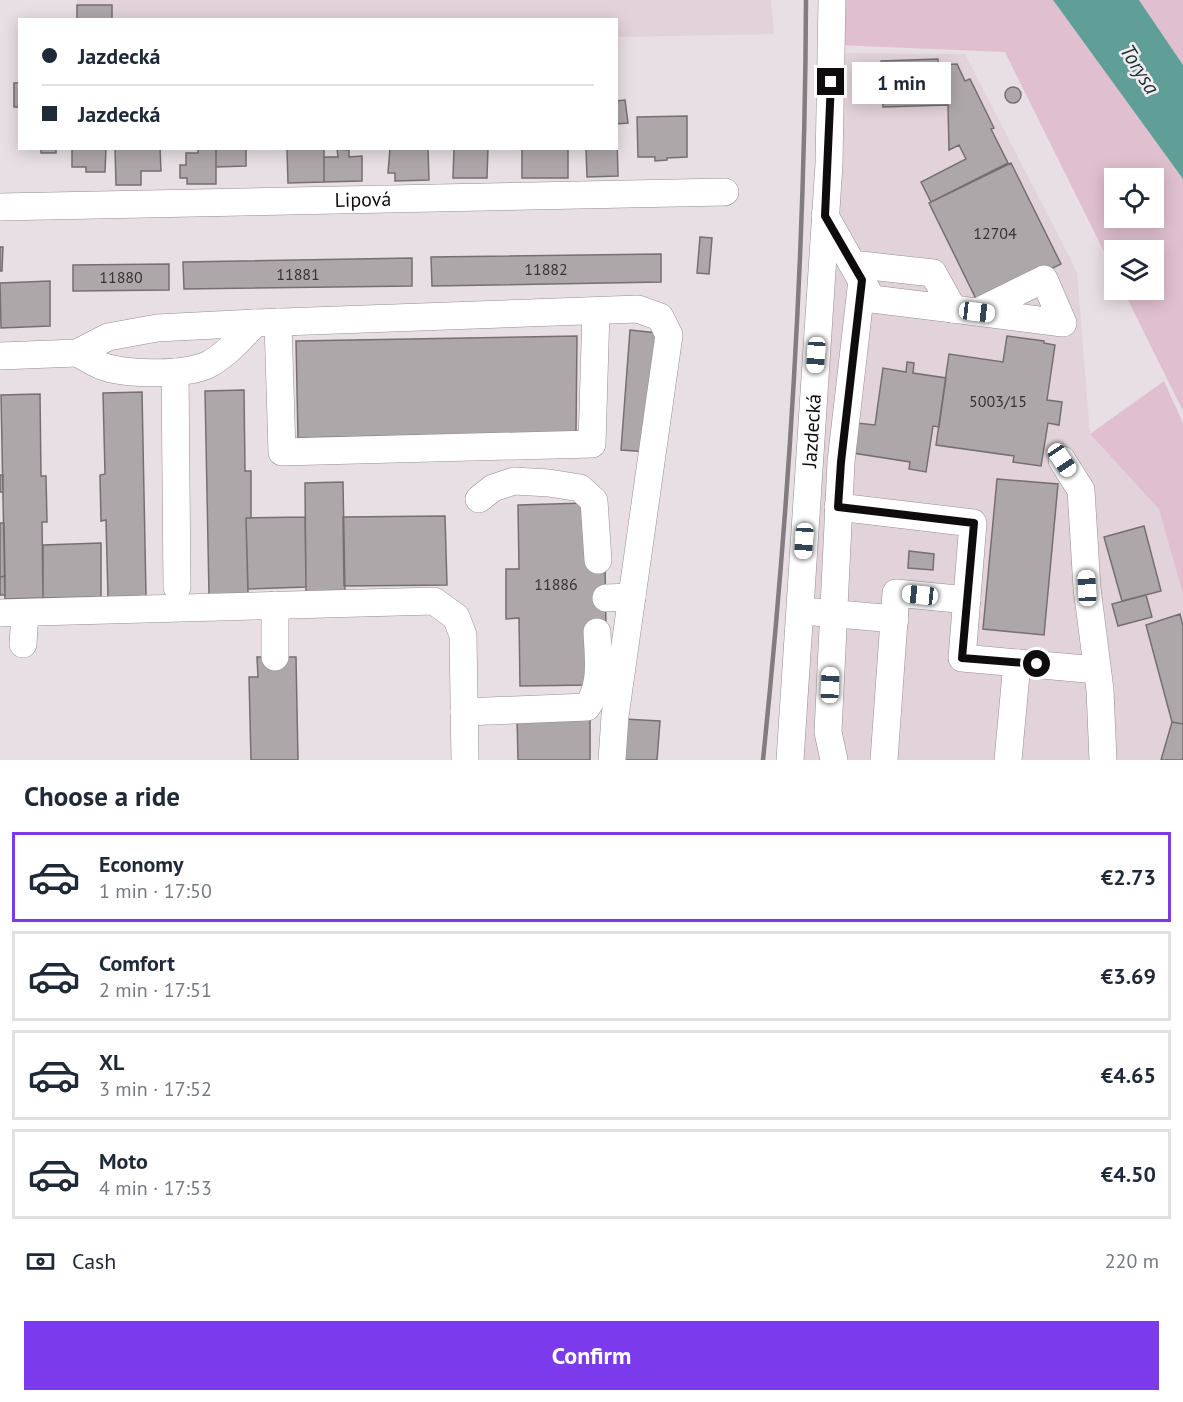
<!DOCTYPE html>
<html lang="en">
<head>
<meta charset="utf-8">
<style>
  :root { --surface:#fff; --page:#f6f6f7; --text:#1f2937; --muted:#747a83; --line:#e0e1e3; --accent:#7c3aed }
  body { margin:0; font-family:"PT Sans",sans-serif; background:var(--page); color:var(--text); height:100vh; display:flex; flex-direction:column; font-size:22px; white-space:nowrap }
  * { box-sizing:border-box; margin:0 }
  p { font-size:20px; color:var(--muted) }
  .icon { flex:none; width:33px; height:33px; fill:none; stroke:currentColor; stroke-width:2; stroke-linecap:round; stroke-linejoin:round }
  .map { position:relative; height:760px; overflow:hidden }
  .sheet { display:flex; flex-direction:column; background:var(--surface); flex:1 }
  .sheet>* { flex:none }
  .top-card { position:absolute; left:18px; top:18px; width:600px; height:132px; border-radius:0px; box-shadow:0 3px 15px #0003; display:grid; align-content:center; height:132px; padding:0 24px; background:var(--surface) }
  .tools { position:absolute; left:1104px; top:168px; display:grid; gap:12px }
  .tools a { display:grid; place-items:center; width:60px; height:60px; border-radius:0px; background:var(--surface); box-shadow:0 3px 15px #0003; font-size:30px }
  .end { position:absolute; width:27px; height:27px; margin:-14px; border:8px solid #0f0c0d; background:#fff; box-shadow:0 0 0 3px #fff }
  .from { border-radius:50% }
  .bubble { position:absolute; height:42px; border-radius:0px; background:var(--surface); box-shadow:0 3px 15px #0003; font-size:20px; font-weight:700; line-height:42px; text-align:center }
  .car { position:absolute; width:18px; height:36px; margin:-18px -9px; border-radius:8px; box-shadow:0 0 4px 2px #0007; background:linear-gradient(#fff 24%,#345 0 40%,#fff 0 76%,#345 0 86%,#fff 0) }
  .top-card b { display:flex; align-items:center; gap:21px; height:57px; font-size:22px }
  .top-card b+b { border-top:2px solid var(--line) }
  .top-card i { width:15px; height:15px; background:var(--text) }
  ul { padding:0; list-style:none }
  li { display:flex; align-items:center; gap:18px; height:90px; margin:0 12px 9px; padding:0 12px; border:3px solid var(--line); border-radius:0px }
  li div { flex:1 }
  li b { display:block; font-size:22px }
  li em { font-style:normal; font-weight:700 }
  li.selected { border-color:var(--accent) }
  li>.icon { width:54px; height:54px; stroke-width:1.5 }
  h2 { padding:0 24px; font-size:27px; line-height:72px }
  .pay { display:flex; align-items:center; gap:15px; height:66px; padding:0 24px; font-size:22px }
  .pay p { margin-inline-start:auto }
  .cta { display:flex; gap:12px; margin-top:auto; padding:12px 24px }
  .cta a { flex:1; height:69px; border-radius:0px; background:var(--accent); color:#fff; font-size:24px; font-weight:700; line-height:69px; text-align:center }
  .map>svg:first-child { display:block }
  .built { fill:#e2d2d9 }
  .green { fill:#e0c0cf; fill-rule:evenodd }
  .water { fill:#609e98 }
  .building { fill:#aea7aa; stroke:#766f72; stroke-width:1.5 }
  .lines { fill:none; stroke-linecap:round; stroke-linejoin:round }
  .minor-casing { stroke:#958e91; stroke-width:28 }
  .minor { stroke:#fff; stroke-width:27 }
  .rail { stroke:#827c7f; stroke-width:4.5 }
  .route { stroke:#0f0c0d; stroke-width:8 }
  .labels { text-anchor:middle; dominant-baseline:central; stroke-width:5; stroke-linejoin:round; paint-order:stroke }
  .number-label { font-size:16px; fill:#373334 }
  .street-label { font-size:20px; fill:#0f0c0d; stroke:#f4ecf0 }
  .water-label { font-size:21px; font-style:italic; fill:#163633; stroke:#f4ecf0 }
</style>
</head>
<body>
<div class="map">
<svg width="1183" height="760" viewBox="0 0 1183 760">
  <rect width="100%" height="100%" fill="#e7dfe3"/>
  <!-- built -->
  <path class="built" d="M 77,0 L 771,0 L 774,34 L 617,37 L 616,20 L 77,20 Z
    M 841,53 L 965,54 L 1077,272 L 1090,434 L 1160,509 L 1183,594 L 1183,760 L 794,760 Z"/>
  <!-- green -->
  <path class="green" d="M 837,0 L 1053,0 L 1183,179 L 1183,411 L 1123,290 L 1154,290 L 1154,250 L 1114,250 L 1114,272 L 1005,52 L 836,45 ZM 1114,178 L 1154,178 L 1154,218 L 1114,218 Z
    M 1139,0 L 1183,0 L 1183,65 Z
    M 1164,381 L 1183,423 L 1183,594 L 1159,509 L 1090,434 Z"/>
  <!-- water -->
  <path class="water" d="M 1053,0 L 1139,0 L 1183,65 L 1183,179 Z"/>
  <!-- building -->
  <path class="building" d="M 77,5 L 112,5 L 112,20 L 77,20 Z
    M 938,59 L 938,65 L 957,64 L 965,81 L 970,79 L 994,128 L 991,129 L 1008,163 L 931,202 L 921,182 L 966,159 L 959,145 L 949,150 L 948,105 L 883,107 L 881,61 Z
    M 14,83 L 20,83 L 20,107 L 14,107 Z
    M1005 95a8 8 0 1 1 16 0a8 8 0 1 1-16 0Z
    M 625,100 L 628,123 L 616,124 L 616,101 Z
    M 687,116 L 687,157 L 667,158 L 667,160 L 655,161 L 655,157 L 638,157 L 637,117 Z
    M 617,137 L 618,176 L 587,177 L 586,148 L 616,148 Z
    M 41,148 L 56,148 L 56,153 L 41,153 Z
    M 72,148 L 106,148 L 105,172 L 86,172 L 86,167 L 72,167 Z
    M 115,148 L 160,148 L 161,171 L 141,171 L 141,185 L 116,185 Z
    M 198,148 L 216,148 L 216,184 L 187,184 L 187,178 L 180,178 L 180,165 L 186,165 L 186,153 L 198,153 Z
    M 216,148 L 246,148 L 246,166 L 216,167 Z
    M 324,148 L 324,182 L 288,183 L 287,149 Z
    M 390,148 L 428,148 L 429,180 L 395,181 L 395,173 L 388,173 Z
    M 454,148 L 488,148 L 487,178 L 453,178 Z
    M 522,148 L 568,148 L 568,178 L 522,178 Z
    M 337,149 L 349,150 L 349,157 L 362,156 L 362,181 L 324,182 L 324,157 L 338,157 Z
    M 1011,163 L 1061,264 L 979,305 L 929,203 Z
    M 700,237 L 712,238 L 709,274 L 697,273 Z
    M 0,247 L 3,247 L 2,271 L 0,271 Z
    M 661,254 L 661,282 L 432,286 L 431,257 Z
    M 412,258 L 412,286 L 184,289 L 183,262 Z
    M 169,264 L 169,290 L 73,291 L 73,265 Z
    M 50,281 L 50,326 L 1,328 L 0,283 Z
    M 630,330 L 658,333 L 650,452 L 621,450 Z
    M 577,336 L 576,432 L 298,438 L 296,341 Z
    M 1007,336 L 1044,341 L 1044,343 L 1055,345 L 1047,400 L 1062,402 L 1059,425 L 1048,423 L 1041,466 L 1013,462 L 1014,456 L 936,445 L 949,354 L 1003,362 Z
    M 907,362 L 914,363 L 913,373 L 946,378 L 939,427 L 933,426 L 926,472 L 909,469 L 910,462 L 853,453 L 857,423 L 875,425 L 883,368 L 906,372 Z
    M 244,390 L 245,471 L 251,471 L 251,518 L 246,518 L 248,594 L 209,595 L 205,391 Z
    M 142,392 L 146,596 L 108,597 L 106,520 L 101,521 L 100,475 L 105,474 L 103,393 Z
    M 40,394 L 41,476 L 46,476 L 47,522 L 42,522 L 43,598 L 5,599 L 1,395 Z
    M 0,475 L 3,475 L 3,492 L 0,492 Z
    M 997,479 L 1058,484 L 1044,635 L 983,629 Z
    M 343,482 L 345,592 L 306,592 L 305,483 Z
    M 586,503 L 605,560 L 606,629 L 590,685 L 520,686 L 519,618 L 506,619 L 506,569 L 519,569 L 518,505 Z
    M 445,516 L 447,585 L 344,586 L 343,517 Z
    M 305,517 L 306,587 L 248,589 L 246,518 Z
    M 0,523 L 4,523 L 5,576 L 0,577 Z
    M 1144,526 L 1161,591 L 1122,601 L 1104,537 Z
    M 101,543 L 101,597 L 43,598 L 43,545 Z
    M 909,551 L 934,554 L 933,570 L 908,568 Z
    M 5,576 L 5,595 L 0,595 L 0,577 Z
    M 1146,595 L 1152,617 L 1118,626 L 1112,604 Z
    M 1180,614 L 1183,626 L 1183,724 L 1172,722 L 1146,625 Z
    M 257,657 L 296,657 L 298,760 L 251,760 L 249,677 L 258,677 Z
    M 590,715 L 590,760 L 518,760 L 517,716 Z
    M 624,719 L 660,721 L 657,760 L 622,760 Z
    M 1172,722 L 1183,724 L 1183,760 L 1161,760 Z"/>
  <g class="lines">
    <defs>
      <g id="minor">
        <path id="s1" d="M 0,207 L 725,192"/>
        <path d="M 825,216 L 872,299 L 953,309 L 933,273 L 852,264"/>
        <path d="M 953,309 L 1063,323 L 1044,279 L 977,312"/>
        <path d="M 278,322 L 282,452 L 592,444 L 596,311"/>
        <path d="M 77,353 C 85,357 94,363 102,366 C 124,375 191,376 211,363 C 228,353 242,337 255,323"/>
        <path d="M 0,356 L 77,353 L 108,337 L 157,328 L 255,323 L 638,309 L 660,317 L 669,335 L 615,716 L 612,760"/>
        <path d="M 175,372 L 177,587"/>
        <path d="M 1062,460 L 1081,490 L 1087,588 L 1100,690 L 1103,760"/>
        <path d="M 479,499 L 493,488 L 514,481 L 549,483 L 580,488 L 594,501 L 598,560"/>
        <path d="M 838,507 L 973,523 L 962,658 L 1097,670"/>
        <path d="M 606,598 L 632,597"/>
        <path d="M 275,605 L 275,657"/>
        <path d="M 815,612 L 895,619"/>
        <path d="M 0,613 L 434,601 L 456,617 L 463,635 L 465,760"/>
        <path d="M 23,644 L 25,613"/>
        <path d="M 464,712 L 587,707 C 603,684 598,658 597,632"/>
        <path id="s2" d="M 790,760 L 829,164 L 832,0"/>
        <path d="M 834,760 L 828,732 L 841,462 L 862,280"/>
        <path d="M 884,760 L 896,593 L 967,600"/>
        <path d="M 1008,760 L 1017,663"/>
      </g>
    </defs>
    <!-- minor casing -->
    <use href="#minor" class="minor-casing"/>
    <!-- minor -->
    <use href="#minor" class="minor"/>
    <!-- rail -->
    <path class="rail" d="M 763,760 C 789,507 805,254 806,0"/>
  </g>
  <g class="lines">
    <!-- route -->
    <path class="route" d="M 831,82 L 825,216 L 862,280 L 841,462 L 838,507 L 974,523 L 962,658 L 1037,664"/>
  </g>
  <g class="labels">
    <!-- number labels -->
    <g class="number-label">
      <text x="995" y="233">12704</text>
      <text x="546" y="269">11882</text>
      <text x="298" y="274">11881</text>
      <text x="121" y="277">11880</text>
      <text x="998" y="401">5003/15</text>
      <text x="556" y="584">11886</text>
    </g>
    <!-- street labels -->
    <g class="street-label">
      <text stroke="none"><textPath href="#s1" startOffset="363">Lipová</textPath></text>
      <text stroke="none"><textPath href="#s2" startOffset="330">Jazdecká</textPath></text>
    </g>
    <!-- water labels -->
    <g class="water-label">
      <text transform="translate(1140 69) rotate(58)">Torysa</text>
    </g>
  </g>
</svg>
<div class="tools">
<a><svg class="icon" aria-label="locate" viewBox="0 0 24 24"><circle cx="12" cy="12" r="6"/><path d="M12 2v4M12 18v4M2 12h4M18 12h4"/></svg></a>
<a><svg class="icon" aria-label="layers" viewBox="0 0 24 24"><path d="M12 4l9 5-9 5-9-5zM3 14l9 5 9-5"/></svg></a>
</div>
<i class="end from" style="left:1037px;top:664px"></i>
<i class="end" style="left:831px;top:82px"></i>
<div class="bubble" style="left:852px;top:62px;width:99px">1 min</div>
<i class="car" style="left:977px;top:312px;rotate:97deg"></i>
<i class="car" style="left:816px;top:355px;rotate:184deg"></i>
<i class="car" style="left:1062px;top:460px;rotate:146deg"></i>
<i class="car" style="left:804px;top:541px;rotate:184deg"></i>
<i class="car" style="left:1087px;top:588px;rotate:357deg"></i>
<i class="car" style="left:920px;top:595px;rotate:276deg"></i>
<i class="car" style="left:830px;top:685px;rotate:2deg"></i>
<div class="top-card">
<b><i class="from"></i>Jazdecká</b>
<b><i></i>Jazdecká</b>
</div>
</div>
<section class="sheet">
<h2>Choose a ride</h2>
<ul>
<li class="selected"><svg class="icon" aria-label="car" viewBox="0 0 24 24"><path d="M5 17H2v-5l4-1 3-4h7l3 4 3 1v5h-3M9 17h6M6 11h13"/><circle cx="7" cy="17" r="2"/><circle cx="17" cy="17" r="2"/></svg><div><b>Economy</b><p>1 min · 17:50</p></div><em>€2.73</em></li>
<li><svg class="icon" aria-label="car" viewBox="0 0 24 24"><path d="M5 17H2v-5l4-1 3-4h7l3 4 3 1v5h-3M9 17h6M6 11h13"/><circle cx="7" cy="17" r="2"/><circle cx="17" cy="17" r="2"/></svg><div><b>Comfort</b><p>2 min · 17:51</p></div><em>€3.69</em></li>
<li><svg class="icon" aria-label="car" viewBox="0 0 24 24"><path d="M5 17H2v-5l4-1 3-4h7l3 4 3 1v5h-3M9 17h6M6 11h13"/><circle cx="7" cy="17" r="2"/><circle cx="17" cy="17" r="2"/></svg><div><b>XL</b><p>3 min · 17:52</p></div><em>€4.65</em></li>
<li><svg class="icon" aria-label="car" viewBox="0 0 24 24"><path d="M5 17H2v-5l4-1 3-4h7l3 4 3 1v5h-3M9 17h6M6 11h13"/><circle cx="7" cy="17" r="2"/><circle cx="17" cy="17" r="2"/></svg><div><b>Moto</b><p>4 min · 17:53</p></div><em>€4.50</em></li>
</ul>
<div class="pay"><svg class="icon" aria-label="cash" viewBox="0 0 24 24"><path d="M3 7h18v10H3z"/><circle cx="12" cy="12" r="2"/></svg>Cash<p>220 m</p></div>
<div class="cta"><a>Confirm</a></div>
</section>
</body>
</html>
